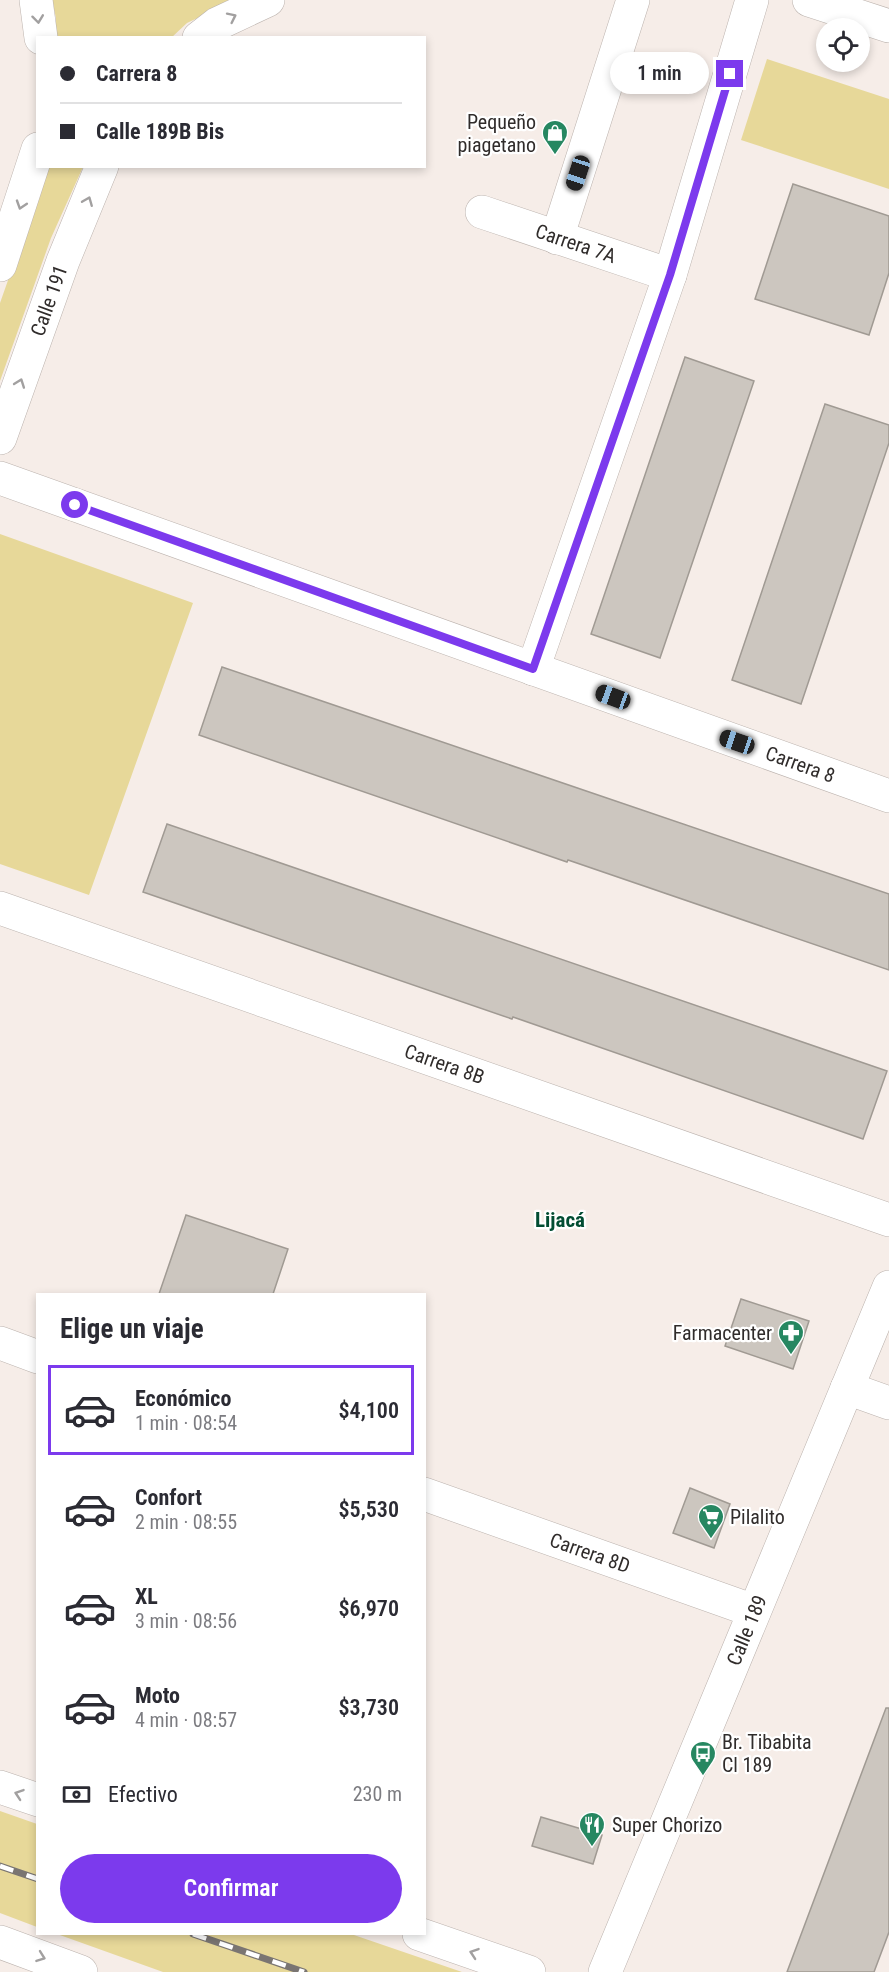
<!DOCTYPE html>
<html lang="es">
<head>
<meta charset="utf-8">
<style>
  :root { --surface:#fff; --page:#f7f7f7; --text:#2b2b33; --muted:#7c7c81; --line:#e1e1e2; --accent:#7c3aed }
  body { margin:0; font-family:"Roboto Condensed",sans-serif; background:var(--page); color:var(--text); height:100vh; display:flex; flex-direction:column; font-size:22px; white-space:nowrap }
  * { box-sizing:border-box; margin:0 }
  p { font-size:20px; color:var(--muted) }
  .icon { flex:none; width:33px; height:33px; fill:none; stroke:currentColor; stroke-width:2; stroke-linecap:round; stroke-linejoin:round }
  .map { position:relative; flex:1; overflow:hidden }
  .side { position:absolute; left:36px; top:1293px; width:390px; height:642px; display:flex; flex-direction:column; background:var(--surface); border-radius:0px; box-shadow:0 3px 9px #0003 }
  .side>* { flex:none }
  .banner { position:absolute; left:36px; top:36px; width:390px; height:132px; border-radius:0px; box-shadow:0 3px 9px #0003; display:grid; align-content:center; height:132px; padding:0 24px; background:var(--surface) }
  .tools { position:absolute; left:816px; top:18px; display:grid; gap:12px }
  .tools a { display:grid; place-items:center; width:54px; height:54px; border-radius:50%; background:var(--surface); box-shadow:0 3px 9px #0003; font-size:30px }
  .end { position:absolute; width:27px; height:27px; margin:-14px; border:8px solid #7c3aed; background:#fff; box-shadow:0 0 0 3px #fff }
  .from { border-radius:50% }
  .bubble { position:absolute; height:42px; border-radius:21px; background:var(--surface); box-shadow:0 3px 9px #0003; font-size:20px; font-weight:600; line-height:42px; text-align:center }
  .car { position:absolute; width:18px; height:36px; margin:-18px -9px; border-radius:8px; box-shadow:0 0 4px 2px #0007; background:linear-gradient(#222 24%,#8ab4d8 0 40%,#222 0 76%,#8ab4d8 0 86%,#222 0) }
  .banner b { display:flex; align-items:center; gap:21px; height:57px; font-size:22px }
  .banner b+b { border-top:2px solid var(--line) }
  .banner i { width:15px; height:15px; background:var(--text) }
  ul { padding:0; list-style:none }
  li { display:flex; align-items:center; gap:18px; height:90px; margin:0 12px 9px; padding:0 12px; border:3px solid transparent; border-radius:0px }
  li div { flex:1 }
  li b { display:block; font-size:22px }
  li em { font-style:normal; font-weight:600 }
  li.selected { border-color:var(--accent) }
  li>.icon { width:54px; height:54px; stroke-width:1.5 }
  h2 { padding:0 24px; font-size:27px; line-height:72px }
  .pay { display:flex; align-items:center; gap:15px; height:66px; padding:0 24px; font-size:22px }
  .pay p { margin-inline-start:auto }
  .button { display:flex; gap:12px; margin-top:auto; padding:12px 24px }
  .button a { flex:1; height:69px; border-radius:36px; background:var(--accent); color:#fff; font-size:24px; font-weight:600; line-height:69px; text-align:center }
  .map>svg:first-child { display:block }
  .green { fill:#e7d899 }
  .building { fill:#ccc6bf; stroke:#a09a93; stroke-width:1.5 }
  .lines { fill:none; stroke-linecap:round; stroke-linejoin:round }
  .street-casing { stroke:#bcb3ae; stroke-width:34 }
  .secondary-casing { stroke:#bcb3ae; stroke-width:34 }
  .primary-casing { stroke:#bcb3ae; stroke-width:34 }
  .street { stroke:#fff; stroke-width:33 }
  .secondary { stroke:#fff; stroke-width:33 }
  .primary { stroke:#fff; stroke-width:33 }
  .rail-casing { stroke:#7a7572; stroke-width:7 }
  .rail { stroke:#fff; stroke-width:4.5; stroke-dasharray:14; stroke-linecap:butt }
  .oneway { stroke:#a2a0a0 }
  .route { stroke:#7c3aed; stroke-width:8 }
  .labels { text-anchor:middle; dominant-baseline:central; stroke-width:4.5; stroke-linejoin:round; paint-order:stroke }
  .poi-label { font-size:20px; fill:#302c2b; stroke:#fff; text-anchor:start }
  .street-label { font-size:20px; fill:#302c2b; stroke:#fff }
  .neighbourhood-label { font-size:21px; font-weight:bold; fill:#024d33; stroke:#fff }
</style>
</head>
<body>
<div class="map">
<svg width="889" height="1972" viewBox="0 0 889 1972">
  <rect width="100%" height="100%" fill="#f6ede8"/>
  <!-- green -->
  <path class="green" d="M 52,0 L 235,0 L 187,23 L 171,38 L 56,37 L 56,18 Z
    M 767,59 L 889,99 L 889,189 L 741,140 Z
    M 44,167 L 83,167 L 51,238 L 0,381 L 0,303 L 36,201 Z
    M 0,534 L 193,603 L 89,895 L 0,864 Z
    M 0,1811 L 37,1824 L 37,1927 L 0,1913 Z
    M 57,1934 L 351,1934 L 462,1972 L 163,1972 Z"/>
  <!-- building -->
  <path class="building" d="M 793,184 L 889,216 L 889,273 L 869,335 L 755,299 Z
    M 685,357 L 754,381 L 660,658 L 591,634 Z
    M 825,404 L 889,425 L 889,443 L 801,704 L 732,680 Z
    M 222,667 L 889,894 L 889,970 L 568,860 L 567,862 L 199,735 Z
    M 167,824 L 887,1071 L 863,1139 L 513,1017 L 512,1019 L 143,892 Z
    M 186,1215 L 288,1249 L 273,1294 L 159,1294 Z
    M 741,1299 L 809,1321 L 793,1369 L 725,1346 Z
    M 690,1488 L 730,1504 L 714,1548 L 673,1533 Z
    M 886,1708 L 889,1708 L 889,1932 L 874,1972 L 787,1972 Z
    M 541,1817 L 602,1835 L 593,1864 L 532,1846 Z"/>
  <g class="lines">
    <defs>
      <g id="street">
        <path id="s1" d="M 482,212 L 670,275"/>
        <path d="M 557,238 L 633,0"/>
        <path id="s2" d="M 0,478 L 889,796"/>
        <path d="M 533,669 L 670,275 L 752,0"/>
        <path id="s3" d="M 0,908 L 889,1220"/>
        <path d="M 0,1343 L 38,1357"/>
        <path d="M 847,1388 L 889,1403"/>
        <path id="s4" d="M 424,1494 L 754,1611"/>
      </g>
      <g id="secondary">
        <path d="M 36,0 L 41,38"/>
        <path d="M 199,38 L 217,24 L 268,0"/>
        <path d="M 0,265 L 38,149"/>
        <path id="s5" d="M 0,438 L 63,261 L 102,166"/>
        <path id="s6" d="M 605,1972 L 889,1287"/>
      </g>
      <path id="primary" d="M 809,0 L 889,26
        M 0,1787 L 38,1800
        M 419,1934 L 529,1972
        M 0,1942 L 81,1972"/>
    </defs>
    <!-- street casing -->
    <use href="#street" class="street-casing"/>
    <!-- secondary casing -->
    <use href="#secondary" class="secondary-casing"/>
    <!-- primary casing -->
    <use href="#primary" class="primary-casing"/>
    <!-- street -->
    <use href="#street" class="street"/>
    <!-- secondary -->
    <use href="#secondary" class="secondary"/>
    <!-- primary -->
    <use href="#primary" class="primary"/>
    <defs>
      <path id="rail" d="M 0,1866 L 38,1879
        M 193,1934 L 304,1972"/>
    </defs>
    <!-- rail casing -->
    <use href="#rail" class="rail-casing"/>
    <!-- rail -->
    <use href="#rail" class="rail"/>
  </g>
  <!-- one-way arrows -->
  <defs><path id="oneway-chevron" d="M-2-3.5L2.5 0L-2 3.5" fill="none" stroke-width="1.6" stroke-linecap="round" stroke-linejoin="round" transform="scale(1.5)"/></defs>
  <g class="oneway">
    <use href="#oneway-chevron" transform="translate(232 17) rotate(-26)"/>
    <use href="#oneway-chevron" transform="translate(38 19) rotate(83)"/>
    <use href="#oneway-chevron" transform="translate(88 201) rotate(-68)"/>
    <use href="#oneway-chevron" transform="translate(21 205) rotate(108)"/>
    <use href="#oneway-chevron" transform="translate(20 383) rotate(-70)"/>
    <use href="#oneway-chevron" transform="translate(19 1794) rotate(-161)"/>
    <use href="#oneway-chevron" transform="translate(474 1953) rotate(-161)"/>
    <use href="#oneway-chevron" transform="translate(41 1957) rotate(20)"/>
  </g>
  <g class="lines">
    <!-- route -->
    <path class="route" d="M 75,505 L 533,669 L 670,275 L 730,74"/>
  </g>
  <!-- icons -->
  <defs>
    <symbol id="shop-pin" viewBox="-11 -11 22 30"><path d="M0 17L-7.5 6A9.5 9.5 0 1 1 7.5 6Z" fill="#268761" stroke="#fff"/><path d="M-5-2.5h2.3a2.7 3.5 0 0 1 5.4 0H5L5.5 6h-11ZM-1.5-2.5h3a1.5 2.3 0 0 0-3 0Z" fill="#fff"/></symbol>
    <symbol id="pharmacy-pin" viewBox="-11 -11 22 30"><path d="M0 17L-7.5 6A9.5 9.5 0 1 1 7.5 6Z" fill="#268761" stroke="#fff"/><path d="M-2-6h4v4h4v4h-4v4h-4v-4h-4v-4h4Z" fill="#fff"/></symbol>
    <symbol id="supermarket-pin" viewBox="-11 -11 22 30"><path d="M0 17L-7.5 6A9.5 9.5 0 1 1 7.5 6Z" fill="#268761" stroke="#fff"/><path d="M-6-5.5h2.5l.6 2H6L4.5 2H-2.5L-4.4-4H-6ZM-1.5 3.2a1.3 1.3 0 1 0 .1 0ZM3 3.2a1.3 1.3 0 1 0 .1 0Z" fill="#fff"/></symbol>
    <symbol id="bus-pin" viewBox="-11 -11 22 30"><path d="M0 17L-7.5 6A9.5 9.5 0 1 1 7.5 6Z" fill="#268761" stroke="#fff"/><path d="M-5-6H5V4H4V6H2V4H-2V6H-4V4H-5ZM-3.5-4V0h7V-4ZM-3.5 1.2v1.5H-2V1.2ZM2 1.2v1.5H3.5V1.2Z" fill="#fff"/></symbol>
    <symbol id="restaurant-pin" viewBox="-11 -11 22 30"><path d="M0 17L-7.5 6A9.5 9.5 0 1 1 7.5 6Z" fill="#268761" stroke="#fff"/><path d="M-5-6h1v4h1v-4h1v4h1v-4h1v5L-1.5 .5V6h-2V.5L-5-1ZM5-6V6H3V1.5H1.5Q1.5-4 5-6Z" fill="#fff"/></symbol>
  </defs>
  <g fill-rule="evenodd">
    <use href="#shop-pin" x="540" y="118" width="30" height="40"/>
    <use href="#pharmacy-pin" x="776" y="1318" width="30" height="40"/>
    <use href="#supermarket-pin" x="696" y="1502" width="30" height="40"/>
    <use href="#bus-pin" x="688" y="1739" width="30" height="40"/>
    <use href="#restaurant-pin" x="577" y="1810" width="30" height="40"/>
  </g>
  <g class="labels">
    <!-- poi labels -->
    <g class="poi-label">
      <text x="536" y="122" text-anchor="end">Pequeño<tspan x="536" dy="23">piagetano</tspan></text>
      <text x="772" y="1333" text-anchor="end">Farmacenter</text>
      <text x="730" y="1517">Pilalito</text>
      <text x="722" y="1742">Br. Tibabita<tspan x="722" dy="23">Cl 189</tspan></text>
      <text x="612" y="1825">Super Chorizo</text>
    </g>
    <!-- street labels -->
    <g class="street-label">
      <text stroke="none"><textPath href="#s1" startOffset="99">Carrera 7A</textPath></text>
      <text stroke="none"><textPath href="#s5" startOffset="146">Calle 191</textPath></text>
      <text stroke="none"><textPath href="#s2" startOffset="850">Carrera 8</textPath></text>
      <text stroke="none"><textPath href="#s3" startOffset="471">Carrera 8B</textPath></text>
      <text stroke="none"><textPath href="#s4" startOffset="176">Carrera 8D</textPath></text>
      <text stroke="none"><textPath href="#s6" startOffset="370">Calle 189</textPath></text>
    </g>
    <!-- neighbourhood labels -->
    <g class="neighbourhood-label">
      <text x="560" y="1220">Lijacá</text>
    </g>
  </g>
</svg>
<div class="tools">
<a><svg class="icon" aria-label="locate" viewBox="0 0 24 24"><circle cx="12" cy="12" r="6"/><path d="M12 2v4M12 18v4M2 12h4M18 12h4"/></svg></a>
</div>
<i class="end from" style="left:75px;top:505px"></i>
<i class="end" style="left:730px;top:74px"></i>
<div class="bubble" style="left:610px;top:52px;width:99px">1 min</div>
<i class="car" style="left:578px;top:173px;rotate:198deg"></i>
<i class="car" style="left:613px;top:697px;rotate:290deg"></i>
<i class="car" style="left:737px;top:742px;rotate:289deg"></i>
<div class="banner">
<b><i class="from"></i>Carrera 8</b>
<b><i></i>Calle 189B Bis</b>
</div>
<section class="side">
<h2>Elige un viaje</h2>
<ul>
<li class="selected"><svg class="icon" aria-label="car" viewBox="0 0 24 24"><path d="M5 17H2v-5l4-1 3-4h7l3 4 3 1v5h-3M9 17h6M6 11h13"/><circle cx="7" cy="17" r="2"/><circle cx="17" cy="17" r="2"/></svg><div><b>Económico</b><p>1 min · 08:54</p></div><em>$4,100</em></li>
<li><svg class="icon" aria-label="car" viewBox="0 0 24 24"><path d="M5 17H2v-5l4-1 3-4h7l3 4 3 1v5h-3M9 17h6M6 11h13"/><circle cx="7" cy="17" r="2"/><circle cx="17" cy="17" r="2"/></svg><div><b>Confort</b><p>2 min · 08:55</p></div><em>$5,530</em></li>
<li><svg class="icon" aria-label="car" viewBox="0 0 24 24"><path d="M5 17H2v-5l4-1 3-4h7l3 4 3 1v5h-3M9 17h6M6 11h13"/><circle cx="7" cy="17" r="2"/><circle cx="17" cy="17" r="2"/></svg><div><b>XL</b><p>3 min · 08:56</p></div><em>$6,970</em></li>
<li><svg class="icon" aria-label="car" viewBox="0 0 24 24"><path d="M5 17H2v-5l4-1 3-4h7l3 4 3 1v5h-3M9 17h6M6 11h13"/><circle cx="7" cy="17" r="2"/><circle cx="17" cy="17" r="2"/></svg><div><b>Moto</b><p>4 min · 08:57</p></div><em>$3,730</em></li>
</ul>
<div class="pay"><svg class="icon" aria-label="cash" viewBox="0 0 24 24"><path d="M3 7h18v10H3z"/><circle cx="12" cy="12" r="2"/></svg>Efectivo<p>230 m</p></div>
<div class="button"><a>Confirmar</a></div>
</section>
</div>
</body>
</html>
